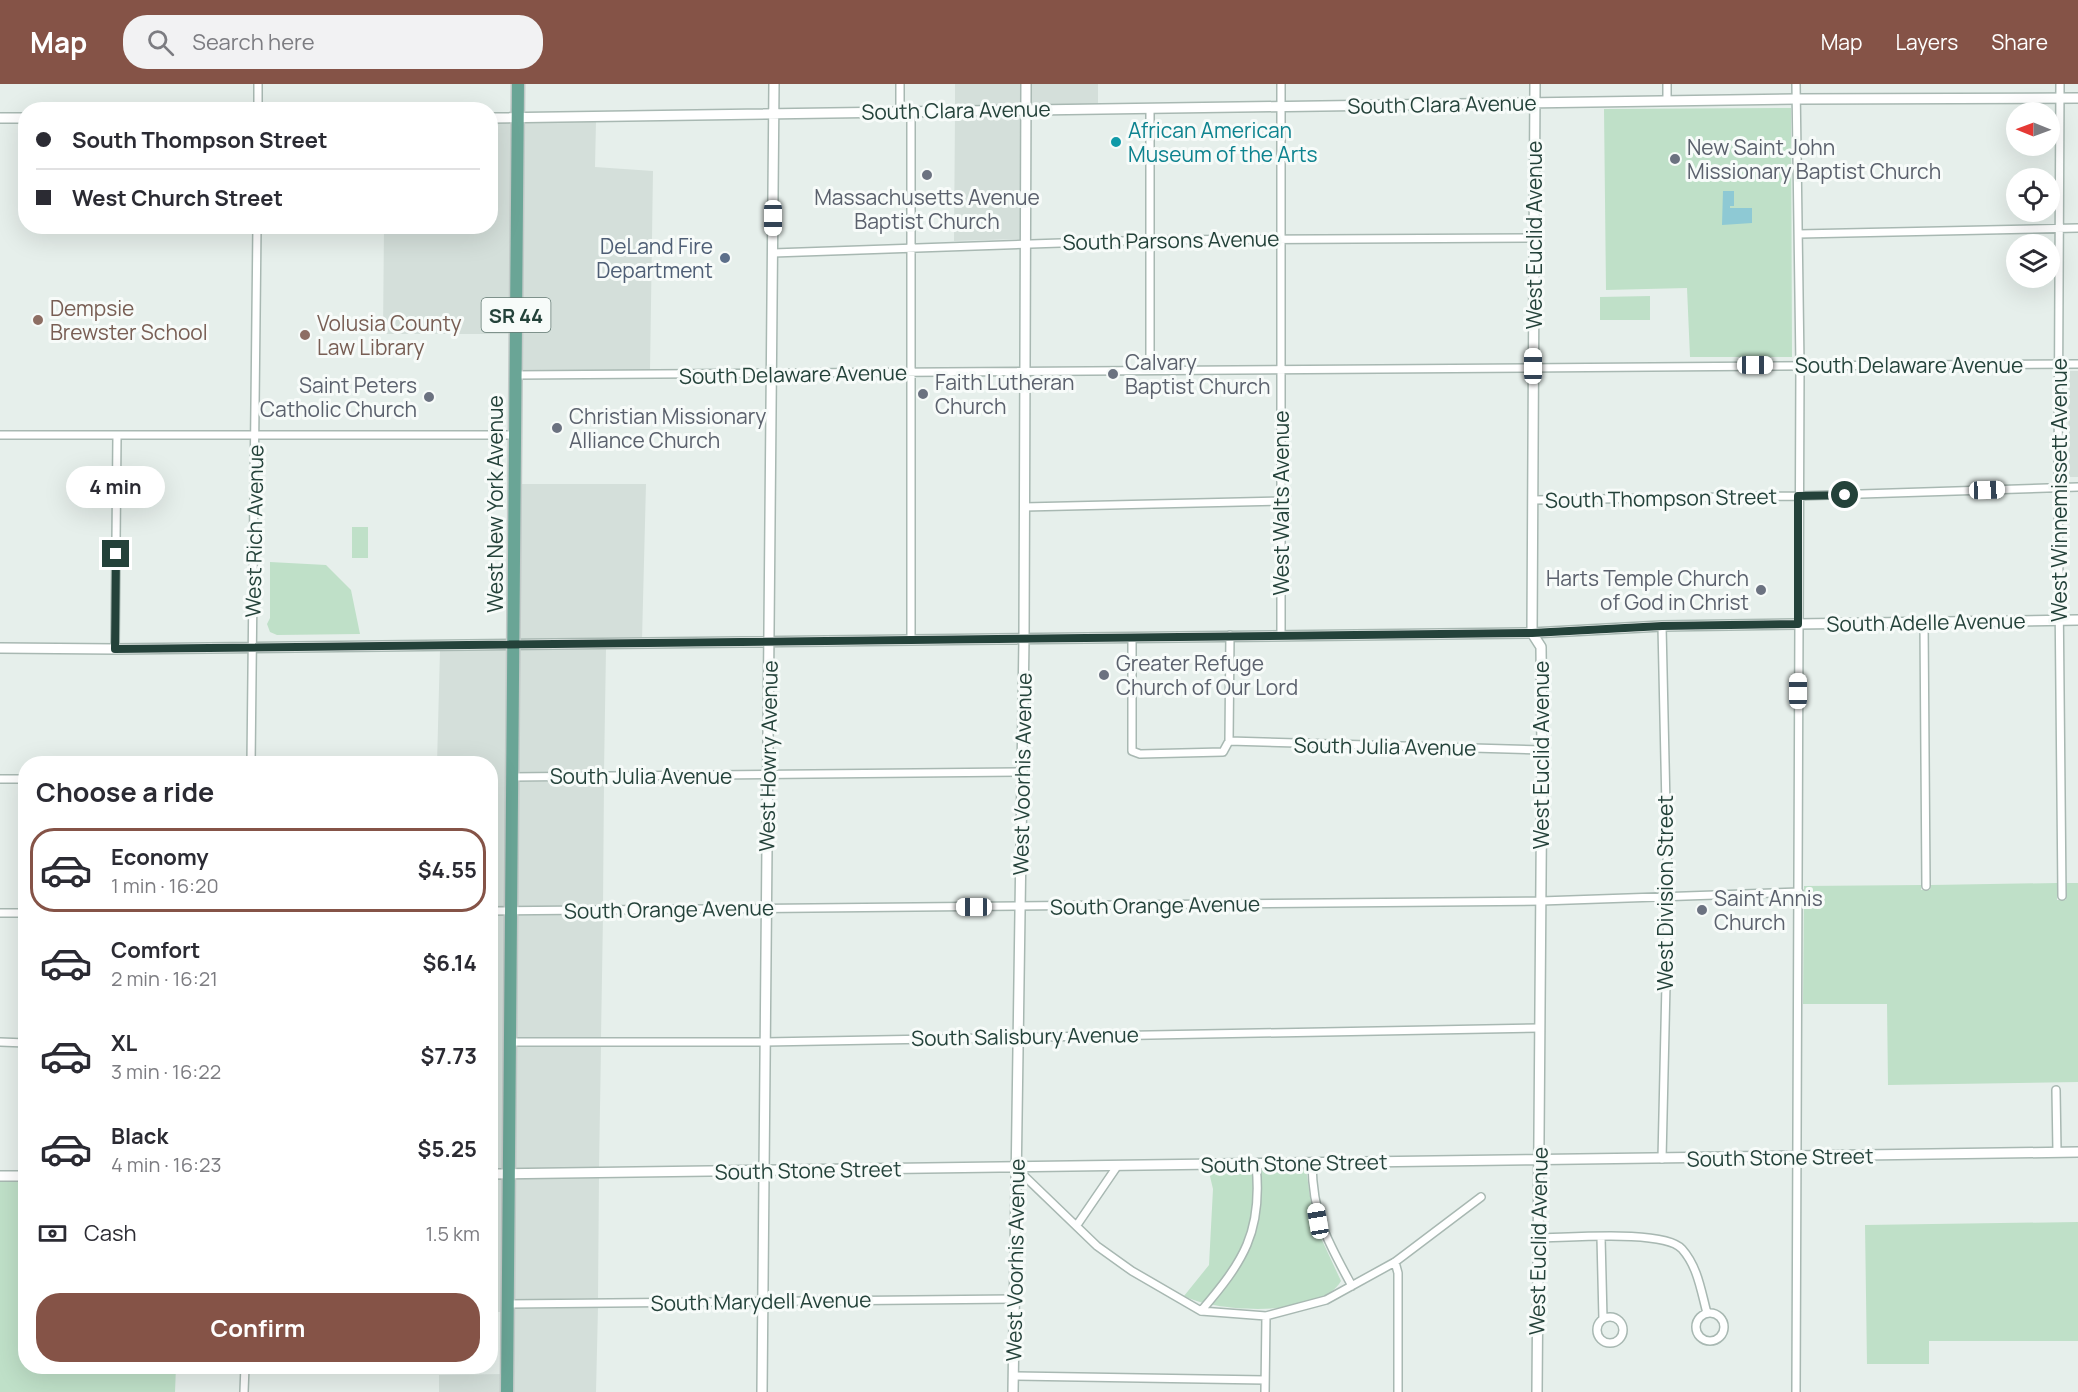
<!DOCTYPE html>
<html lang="en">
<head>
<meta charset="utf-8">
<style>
  :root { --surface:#fff; --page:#f2f2f3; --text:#2b2b33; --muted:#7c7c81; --line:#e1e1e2; --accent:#855347 }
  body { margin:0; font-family:Manrope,sans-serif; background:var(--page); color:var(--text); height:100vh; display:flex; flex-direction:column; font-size:22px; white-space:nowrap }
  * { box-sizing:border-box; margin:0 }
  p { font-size:20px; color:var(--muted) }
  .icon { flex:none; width:33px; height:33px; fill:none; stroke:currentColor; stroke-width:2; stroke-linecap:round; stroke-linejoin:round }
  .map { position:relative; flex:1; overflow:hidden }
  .drawer { position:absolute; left:18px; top:672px; width:480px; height:618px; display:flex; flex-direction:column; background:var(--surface); border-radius:24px; box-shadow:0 6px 24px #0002 }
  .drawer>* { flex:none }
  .guide { position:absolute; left:18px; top:18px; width:480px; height:132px; border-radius:24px; box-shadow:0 6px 24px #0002; display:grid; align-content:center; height:132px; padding:0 18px; background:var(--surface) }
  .needle { width:39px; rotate:271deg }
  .tools { position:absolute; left:2006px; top:18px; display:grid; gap:12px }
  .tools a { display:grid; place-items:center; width:54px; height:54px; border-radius:50%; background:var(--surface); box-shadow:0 6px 24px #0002; font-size:30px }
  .end { position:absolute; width:27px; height:27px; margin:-14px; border:8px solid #24423a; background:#fff; box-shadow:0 0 0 3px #fff }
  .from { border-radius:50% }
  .bubble { position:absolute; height:42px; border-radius:21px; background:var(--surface); box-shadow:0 6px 24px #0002; font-size:20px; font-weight:700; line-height:42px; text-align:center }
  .car { position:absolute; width:18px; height:36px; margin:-18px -9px; border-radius:8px; box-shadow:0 0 4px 2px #0007; background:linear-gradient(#fff 24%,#345 0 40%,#fff 0 76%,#345 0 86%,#fff 0) }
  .guide b { display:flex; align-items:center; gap:21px; height:57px; font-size:22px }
  .guide b+b { border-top:2px solid var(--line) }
  .guide i { width:15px; height:15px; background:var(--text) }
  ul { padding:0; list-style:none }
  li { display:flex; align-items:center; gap:18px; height:84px; margin:0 12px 9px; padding:0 6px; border:3px solid transparent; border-radius:24px }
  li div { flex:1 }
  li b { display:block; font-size:22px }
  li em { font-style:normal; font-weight:700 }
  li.selected { border-color:var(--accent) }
  li>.icon { width:54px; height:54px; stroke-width:1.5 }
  h2 { padding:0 18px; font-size:27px; line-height:72px }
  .pay { display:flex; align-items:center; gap:15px; height:66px; padding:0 18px; font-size:22px }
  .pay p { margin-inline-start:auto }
  .button { display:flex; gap:12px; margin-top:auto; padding:12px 18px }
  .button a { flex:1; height:69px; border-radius:24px; background:var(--accent); color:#fff; font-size:24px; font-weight:700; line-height:69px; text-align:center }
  header { display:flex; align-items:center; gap:36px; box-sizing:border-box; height:84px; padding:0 30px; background:var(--accent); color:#fff }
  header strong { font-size:28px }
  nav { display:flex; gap:33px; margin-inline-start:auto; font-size:21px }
  .search { width:420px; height:54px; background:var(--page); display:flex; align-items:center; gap:15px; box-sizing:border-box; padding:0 21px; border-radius:24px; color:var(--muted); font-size:22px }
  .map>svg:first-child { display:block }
  .built { fill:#d4dfda }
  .green { fill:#bfe0c8 }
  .water { fill:#8ec9d4 }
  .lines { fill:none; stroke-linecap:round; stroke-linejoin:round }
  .minor-casing { stroke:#a8b8b2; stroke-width:10 }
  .tertiary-casing { stroke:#a8b8b2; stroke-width:12 }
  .primary-casing { stroke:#c2cac8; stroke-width:15 }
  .minor { stroke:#fff; stroke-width:7 }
  .tertiary { stroke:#fff; stroke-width:9 }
  .primary { stroke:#6aa596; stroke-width:12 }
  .route { stroke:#24423a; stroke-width:8 }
  .culture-dot { fill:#0f9aa8; stroke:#f7fbf9; stroke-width:2 }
  .worship-dot { fill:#6b7280; stroke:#f7fbf9; stroke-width:2 }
  .service-dot { fill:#5c6f8a; stroke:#f7fbf9; stroke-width:2 }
  .education-dot { fill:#8d6e63; stroke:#f7fbf9; stroke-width:2 }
  .labels { text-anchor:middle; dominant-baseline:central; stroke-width:6; stroke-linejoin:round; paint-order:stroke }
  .shield { fill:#f7fbf9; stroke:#637a73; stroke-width:1.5 }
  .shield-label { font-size:20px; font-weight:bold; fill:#24423a }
  .street-label { font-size:21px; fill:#24423a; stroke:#f7fbf9 }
  .culture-label { font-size:21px; fill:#0d838f; stroke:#f7fbf9; text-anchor:start }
  .worship-label { font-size:21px; fill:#5b616d; stroke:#f7fbf9; text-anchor:start }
  .service-label { font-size:21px; fill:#4e5e75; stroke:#f7fbf9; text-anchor:end }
  .education-label { font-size:21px; fill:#785e54; stroke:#f7fbf9; text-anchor:start }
</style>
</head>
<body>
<header>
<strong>Map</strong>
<div class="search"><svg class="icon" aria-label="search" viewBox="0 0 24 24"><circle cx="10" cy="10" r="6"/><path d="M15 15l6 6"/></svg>Search here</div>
<nav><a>Map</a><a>Layers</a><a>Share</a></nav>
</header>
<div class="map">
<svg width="2078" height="1308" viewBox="0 0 2078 1308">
  <rect width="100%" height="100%" fill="#e6efeb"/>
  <!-- built -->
  <path class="built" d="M 955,0 L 1021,0 L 1021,21 L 955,22 Z
    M 1031,0 L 1098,0 L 1098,20 L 1031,20 Z
    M 1021,29 L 1020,155 L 954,157 L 955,30 Z
    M 596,37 L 595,83 L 653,87 L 650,287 L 520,286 L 522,38 Z
    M 491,38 L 512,38 L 511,250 L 383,250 L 384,143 L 490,142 Z
    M 2068,287 L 2078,287 L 2078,393 L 2069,393 Z
    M 520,400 L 646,400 L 642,556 L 518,557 Z
    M 606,565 L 604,688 L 517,689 L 518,566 Z
    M 440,566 L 508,566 L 506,823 L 491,823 L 490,680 L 437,680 Z
    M 604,697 L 603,822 L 516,822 L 517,698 Z
    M 490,831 L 506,831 L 504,1086 L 491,1086 Z
    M 516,831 L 603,831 L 601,954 L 515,954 Z
    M 515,963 L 601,963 L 599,1084 L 514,1085 Z
    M 599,1093 L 598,1214 L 513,1216 L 514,1094 Z
    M 491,1094 L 504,1094 L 503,1228 L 491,1228 Z
    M 598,1223 L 596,1308 L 512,1308 L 513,1225 Z
    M 502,1290 L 502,1308 L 439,1308 L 439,1291 Z"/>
  <!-- green -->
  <path class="green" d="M 1791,24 L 1792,273 L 1690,273 L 1687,204 L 1606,206 L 1604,25 Z
    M 1650,212 L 1650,236 L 1600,236 L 1600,213 Z
    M 352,443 L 368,443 L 368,474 L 352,474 Z
    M 270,478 L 326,481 L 351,506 L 360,550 L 277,551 L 270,548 L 267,540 L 270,534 Z
    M 2057,799 L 2057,816 L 2066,816 L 2067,799 L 2078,799 L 2078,998 L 1888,1001 L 1887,920 L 1803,920 L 1804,802 L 1921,801 L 1921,806 L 1930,806 L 1931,801 Z
    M 1208,1084 L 1306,1085 L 1314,1139 L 1341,1197 C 1320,1234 1217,1229 1184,1212 L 1209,1181 L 1213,1105 Z
    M 0,1092 L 25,1092 L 26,1282 L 176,1283 L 175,1308 L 0,1308 Z
    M 2078,1138 L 2078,1257 L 1929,1257 L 1929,1280 L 1867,1280 L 1865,1141 Z"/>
  <!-- water -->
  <path class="water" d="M 1723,107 L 1734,107 L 1734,122 L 1730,122 L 1730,124 L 1752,124 L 1752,139 L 1722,141 Z"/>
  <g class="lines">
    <defs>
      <path id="minor" d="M 2060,0 L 2058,403 L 2062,812
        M 1667,17 L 1667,0
        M 258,26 L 258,0
        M 900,27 L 900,0
        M 1799,150 L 2078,144
        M 773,169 L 1150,156 L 1534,154
        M 1150,286 L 1150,24
        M 515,291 L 2078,280
        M 0,351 L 515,351
        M 1533,416 L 1798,412 L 2078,403
        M 1024,423 L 1281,417
        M 1924,538 L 1926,802
        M 1281,551 L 1281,0
        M 1132,553 L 1132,667 L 1140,670 L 1223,668 L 1229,657 L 1230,551
        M 911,556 L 911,27
        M 115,565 L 117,352
        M 1229,657 L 1542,666
        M 251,680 L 257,142
        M 512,693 L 1022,688
        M 0,695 L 26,695
        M 490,827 L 1541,817 L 1799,808
        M 0,829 L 26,829
        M 0,958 L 26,959
        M 510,958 L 765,958 L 1540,944
        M 2056,1006 L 2057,1068
        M 1662,1075 L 1668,813 L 1662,542
        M 1312,1080 C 1313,1133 1327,1156 1352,1202
        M 1016,1084 L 1097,1162 L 1132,1187 L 1201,1227 L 1266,1232 L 1326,1216 L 1395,1178 L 1481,1113
        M 1077,1141 L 1118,1081
        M 1601,1153 L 1603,1235
        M 1537,1154 C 1567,1154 1664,1145 1682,1165 C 1698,1183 1701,1207 1707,1229
        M 1395,1178 L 1398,1189 L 1398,1308
        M 508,1220 L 1014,1215
        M 1201,1227 C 1243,1178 1263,1148 1256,1081
        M1696 1243a14 14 0 1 1 28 0a14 14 0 1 1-28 0Z
        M1597 1246a13 13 0 1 1 26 0a13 13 0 1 1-26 0Z
        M 1013,1292 L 1265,1296
        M 244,1308 L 245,1282
        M 1265,1308 L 1266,1232
        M 1796,1308 L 1800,281 L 1796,0"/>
      <path id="tertiary" d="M 1535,0 L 1532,549 L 1541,563 L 1542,666 L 1537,1308
        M 0,34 L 26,34
        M 490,34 L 1796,15 L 2078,14
        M 0,564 L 115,565 L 1532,549 L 1662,542 L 2078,536
        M 490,1090 L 2078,1068
        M 0,1092 L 26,1092
        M 762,1308 L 774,0
        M 1013,1308 L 1024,554 L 1026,0"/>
      <path id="primary" d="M 507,1308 L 518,0"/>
    </defs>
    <!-- minor casing -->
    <use href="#minor" class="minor-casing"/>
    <!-- tertiary casing -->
    <use href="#tertiary" class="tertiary-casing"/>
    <!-- primary casing -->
    <use href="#primary" class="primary-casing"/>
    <!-- minor -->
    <use href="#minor" class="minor"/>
    <!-- tertiary -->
    <use href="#tertiary" class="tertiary"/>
    <!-- primary -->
    <use href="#primary" class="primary"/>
  </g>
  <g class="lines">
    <!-- route -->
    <path class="route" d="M 116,470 L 115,565 L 1532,549 L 1662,542 L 1798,540 L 1798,412 L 1845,411"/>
  </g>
  <!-- markers -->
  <circle class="culture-dot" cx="1116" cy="58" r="6"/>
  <g class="worship-dot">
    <circle cx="1675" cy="75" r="6"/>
    <circle cx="927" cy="91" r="6"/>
    <circle cx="1113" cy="290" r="6"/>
    <circle cx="923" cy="310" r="6"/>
    <circle cx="429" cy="313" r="6"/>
    <circle cx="557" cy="344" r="6"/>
    <circle cx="1761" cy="506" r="6"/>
    <circle cx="1104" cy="591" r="6"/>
    <circle cx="1702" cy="826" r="6"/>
  </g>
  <circle class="service-dot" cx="725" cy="174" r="6"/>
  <g class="education-dot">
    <circle cx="38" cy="236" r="6"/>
    <circle cx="305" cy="251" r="6"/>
  </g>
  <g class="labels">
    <!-- shield labels -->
    <rect class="shield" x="481.5" y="214" width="69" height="34" rx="4.5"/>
    <g class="shield-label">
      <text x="516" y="231">SR 44</text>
    </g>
    <!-- street labels -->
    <g class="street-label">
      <text transform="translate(1442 20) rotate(-1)">South Clara Avenue</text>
      <text transform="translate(956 26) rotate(-1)">South Clara Avenue</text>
      <text transform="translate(1534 151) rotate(-90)">West Euclid Avenue</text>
      <text transform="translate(1171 156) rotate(-1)">South Parsons Avenue</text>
      <text x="1909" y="281">South Delaware Avenue</text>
      <text transform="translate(793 290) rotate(-1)">South Delaware Avenue</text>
      <text transform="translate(2059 406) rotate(-90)">West Winnemissett Avenue</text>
      <text transform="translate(1661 414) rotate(-1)">South Thompson Street</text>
      <text transform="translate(1281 419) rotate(-90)">West Walts Avenue</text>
      <text transform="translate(495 420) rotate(-90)">West New York Avenue</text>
      <text transform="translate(254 447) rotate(-89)">West Rich Avenue</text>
      <text transform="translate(1926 538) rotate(-1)">South Adelle Avenue</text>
      <text transform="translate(1385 662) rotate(1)">South Julia Avenue</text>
      <text transform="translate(1541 671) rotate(-90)">West Euclid Avenue</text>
      <text transform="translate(768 672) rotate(-89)">West Howry Avenue</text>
      <text transform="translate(1022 690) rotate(-89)">West Voorhis Avenue</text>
      <text x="641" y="692">South Julia Avenue</text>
      <text transform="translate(1665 809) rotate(-90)">West Division Street</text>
      <text transform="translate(1155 821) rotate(-1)">South Orange Avenue</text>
      <text transform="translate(669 825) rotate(-1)">South Orange Avenue</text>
      <text transform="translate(1025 952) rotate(-1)">South Salisbury Avenue</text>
      <text transform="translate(1780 1073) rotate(-1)">South Stone Street</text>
      <text transform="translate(1294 1079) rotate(-1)">South Stone Street</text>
      <text transform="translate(808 1086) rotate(-1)">South Stone Street</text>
      <text transform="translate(1538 1157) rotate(-89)">West Euclid Avenue</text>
      <text transform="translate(1015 1176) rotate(-89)">West Voorhis Avenue</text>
      <text transform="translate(761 1217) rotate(-1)">South Marydell Avenue</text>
    </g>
    <!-- culture labels -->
    <g class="culture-label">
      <text x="1128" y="46">African American<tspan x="1128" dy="24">Museum of the Arts</tspan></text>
    </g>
    <!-- worship labels -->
    <g class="worship-label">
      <text x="1687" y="63">New Saint John<tspan x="1687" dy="24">Missionary Baptist Church</tspan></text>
      <text x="927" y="113" text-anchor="middle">Massachusetts Avenue<tspan x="927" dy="24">Baptist Church</tspan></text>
      <text x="1125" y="278">Calvary<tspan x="1125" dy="24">Baptist Church</tspan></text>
      <text x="935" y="298">Faith Lutheran<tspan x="935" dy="24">Church</tspan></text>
      <text x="417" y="301" text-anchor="end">Saint Peters<tspan x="417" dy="24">Catholic Church</tspan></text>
      <text x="569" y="332">Christian Missionary<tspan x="569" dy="24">Alliance Church</tspan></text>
      <text x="1749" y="494" text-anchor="end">Harts Temple Church<tspan x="1749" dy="24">of God in Christ</tspan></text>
      <text x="1116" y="579">Greater Refuge<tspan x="1116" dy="24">Church of Our Lord</tspan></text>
      <text x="1714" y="814">Saint Annis<tspan x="1714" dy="24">Church</tspan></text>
    </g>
    <!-- service labels -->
    <g class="service-label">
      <text x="713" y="162">DeLand Fire<tspan x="713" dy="24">Department</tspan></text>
    </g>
    <!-- education labels -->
    <g class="education-label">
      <text x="50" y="224">Dempsie<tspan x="50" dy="24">Brewster School</tspan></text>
      <text x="317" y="239">Volusia County<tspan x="317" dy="24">Law Library</tspan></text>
    </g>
  </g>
</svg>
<div class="tools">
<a><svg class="needle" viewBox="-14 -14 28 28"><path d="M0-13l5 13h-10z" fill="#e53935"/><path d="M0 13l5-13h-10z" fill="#7c7c81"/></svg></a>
<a><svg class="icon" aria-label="locate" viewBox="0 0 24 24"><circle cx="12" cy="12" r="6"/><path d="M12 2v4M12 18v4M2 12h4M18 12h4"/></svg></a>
<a><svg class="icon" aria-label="layers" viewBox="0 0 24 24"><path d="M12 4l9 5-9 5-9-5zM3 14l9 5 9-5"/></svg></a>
</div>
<i class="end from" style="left:1845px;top:411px"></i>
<i class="end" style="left:116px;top:470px"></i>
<div class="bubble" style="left:66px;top:382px;width:99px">4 min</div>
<i class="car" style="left:773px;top:134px;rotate:180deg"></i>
<i class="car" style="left:1755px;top:281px;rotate:90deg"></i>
<i class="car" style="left:1533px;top:282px;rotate:0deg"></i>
<i class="car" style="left:1987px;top:406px;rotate:88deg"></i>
<i class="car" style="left:1798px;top:607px;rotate:0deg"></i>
<i class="car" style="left:974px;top:823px;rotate:270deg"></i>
<i class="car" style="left:1318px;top:1137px;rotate:350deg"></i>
<div class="guide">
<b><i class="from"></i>South Thompson Street</b>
<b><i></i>West Church Street</b>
</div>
<section class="drawer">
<h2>Choose a ride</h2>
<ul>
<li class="selected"><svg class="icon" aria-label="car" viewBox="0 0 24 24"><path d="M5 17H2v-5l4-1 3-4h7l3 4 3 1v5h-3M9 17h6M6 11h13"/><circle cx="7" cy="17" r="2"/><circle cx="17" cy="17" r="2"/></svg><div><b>Economy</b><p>1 min · 16:20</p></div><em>$4.55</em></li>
<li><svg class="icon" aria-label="car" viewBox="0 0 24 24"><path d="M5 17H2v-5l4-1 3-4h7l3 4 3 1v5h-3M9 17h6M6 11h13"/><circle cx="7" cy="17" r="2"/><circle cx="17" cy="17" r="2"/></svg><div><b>Comfort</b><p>2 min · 16:21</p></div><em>$6.14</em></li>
<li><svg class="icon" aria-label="car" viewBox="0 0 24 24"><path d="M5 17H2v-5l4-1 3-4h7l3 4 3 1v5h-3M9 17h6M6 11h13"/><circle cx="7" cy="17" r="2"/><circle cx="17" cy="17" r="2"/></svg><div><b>XL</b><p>3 min · 16:22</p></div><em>$7.73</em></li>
<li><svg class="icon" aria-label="car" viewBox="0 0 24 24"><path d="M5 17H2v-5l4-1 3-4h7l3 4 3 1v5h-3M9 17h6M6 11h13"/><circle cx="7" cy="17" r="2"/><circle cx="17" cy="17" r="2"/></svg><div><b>Black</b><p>4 min · 16:23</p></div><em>$5.25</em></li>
</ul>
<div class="pay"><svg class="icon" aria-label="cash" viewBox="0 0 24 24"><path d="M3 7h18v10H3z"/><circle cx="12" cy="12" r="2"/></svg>Cash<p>1.5 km</p></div>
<div class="button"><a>Confirm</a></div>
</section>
</div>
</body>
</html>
